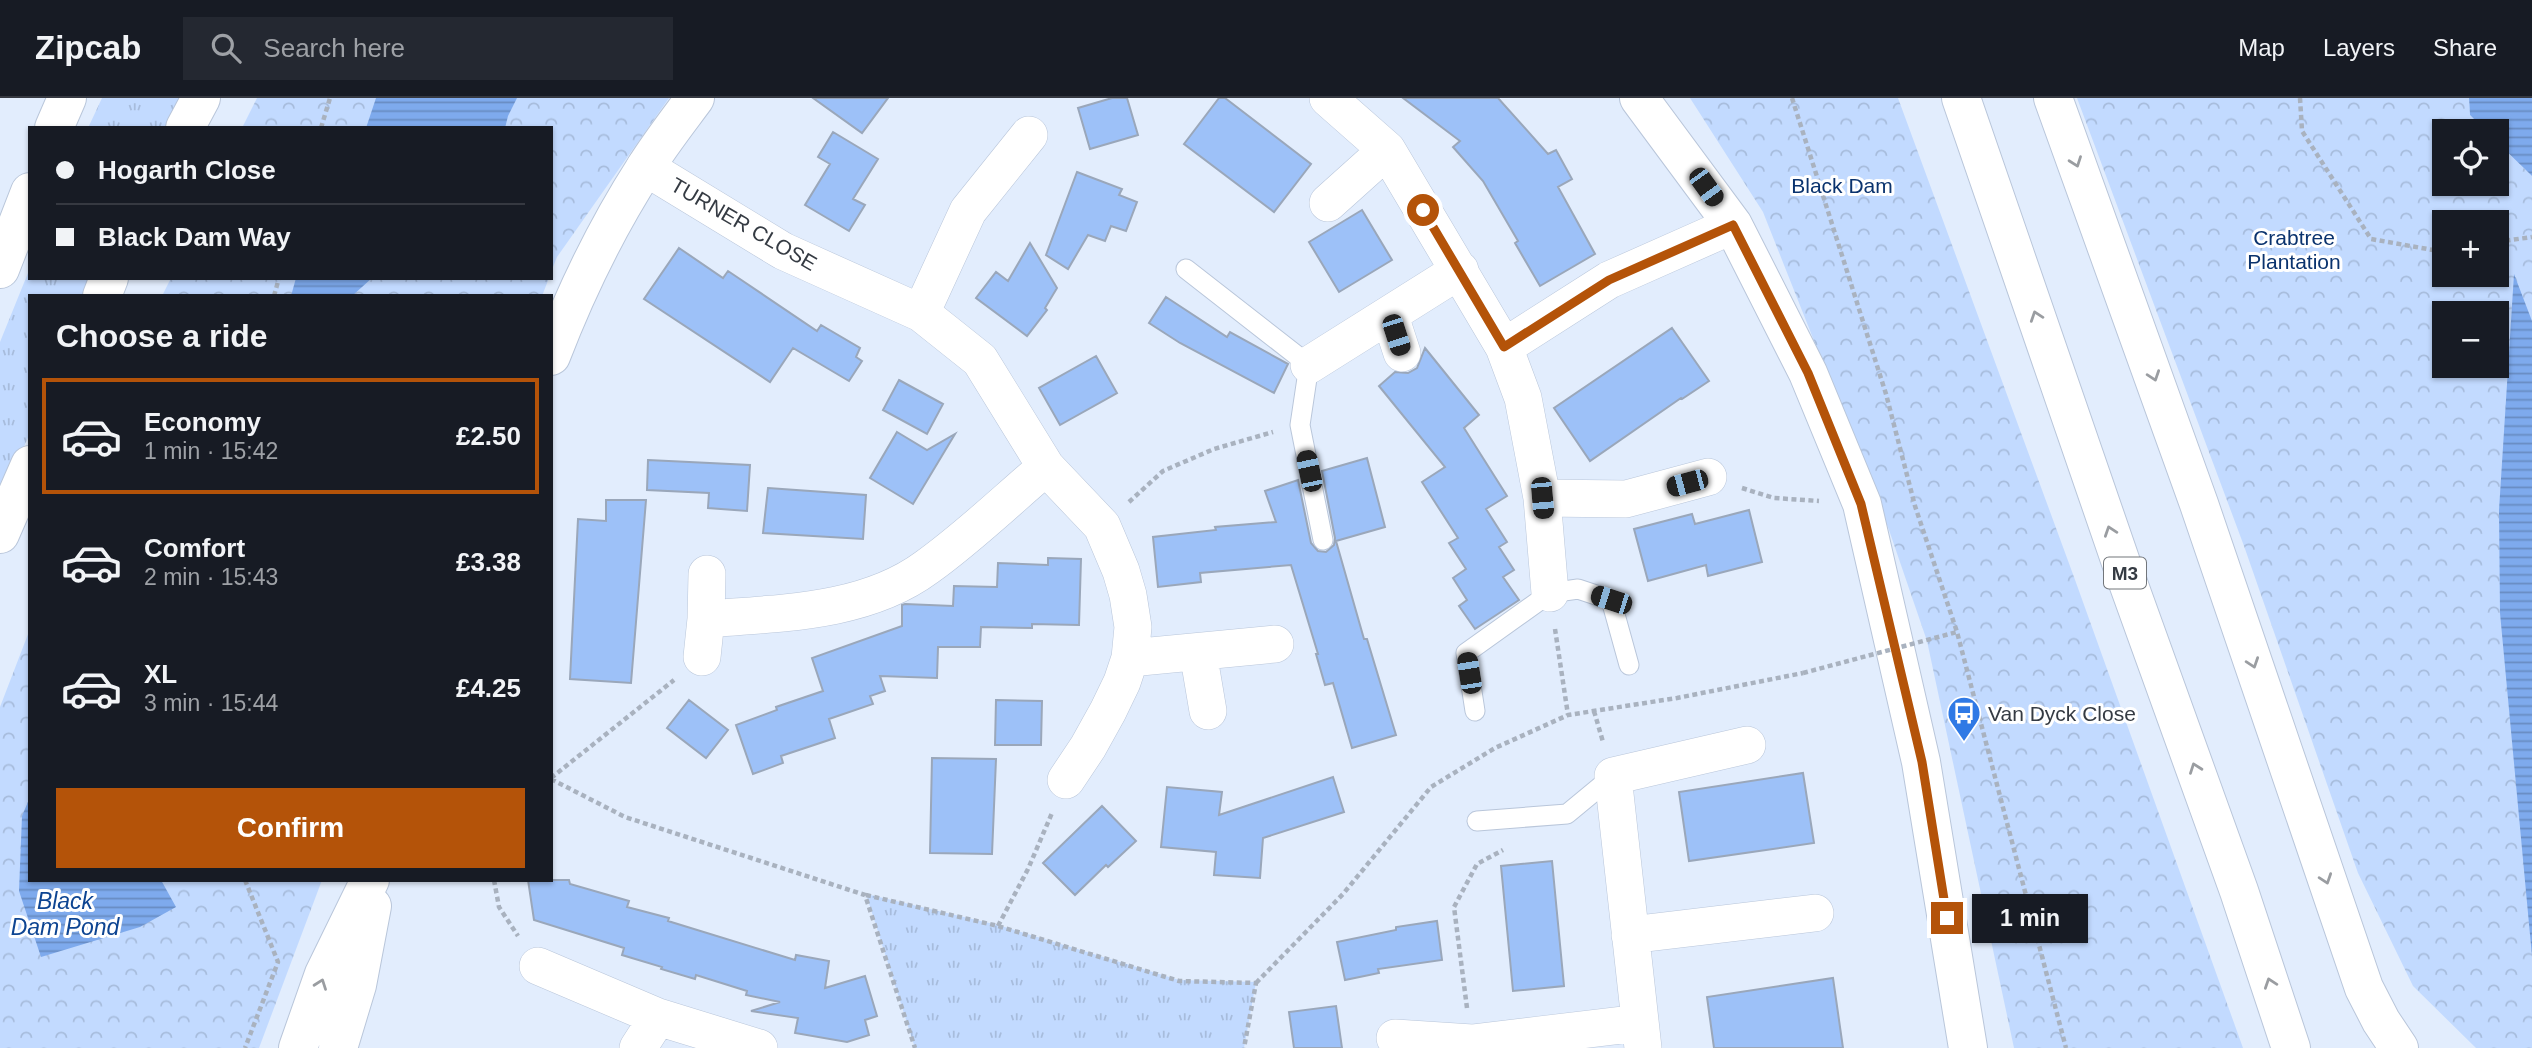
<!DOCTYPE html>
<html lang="en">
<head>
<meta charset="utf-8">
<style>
  :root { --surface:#171b24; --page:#242831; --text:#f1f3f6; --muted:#9ea1a6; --line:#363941; --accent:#b45309 }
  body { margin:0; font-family:Helvetica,sans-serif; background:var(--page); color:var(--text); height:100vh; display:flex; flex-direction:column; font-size:26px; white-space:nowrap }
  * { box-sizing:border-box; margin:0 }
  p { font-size:23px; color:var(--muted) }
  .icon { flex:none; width:38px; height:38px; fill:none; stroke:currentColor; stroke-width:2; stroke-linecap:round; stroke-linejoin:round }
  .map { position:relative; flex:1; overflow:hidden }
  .sheet { position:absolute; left:28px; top:196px; width:525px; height:588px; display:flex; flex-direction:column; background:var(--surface); border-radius:0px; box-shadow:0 2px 5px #0004 }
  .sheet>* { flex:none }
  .hud { position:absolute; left:28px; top:28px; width:525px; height:154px; border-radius:0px; box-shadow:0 2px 5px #0004; display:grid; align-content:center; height:154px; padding:0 28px; background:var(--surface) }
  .buttons { position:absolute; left:2432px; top:21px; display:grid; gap:14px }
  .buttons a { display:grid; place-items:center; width:77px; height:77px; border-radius:0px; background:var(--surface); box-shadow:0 2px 5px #0004; font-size:35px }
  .end { position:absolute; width:32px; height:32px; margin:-16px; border:9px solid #b45309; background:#fff; box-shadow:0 0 0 4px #fff }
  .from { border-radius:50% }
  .bubble { position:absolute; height:49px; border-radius:0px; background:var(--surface); box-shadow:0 2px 5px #0004; font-size:23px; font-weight:700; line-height:49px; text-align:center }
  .car { position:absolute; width:21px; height:42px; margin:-21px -10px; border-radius:9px; box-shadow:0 0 5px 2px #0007; background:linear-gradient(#222 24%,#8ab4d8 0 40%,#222 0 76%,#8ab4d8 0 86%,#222 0) }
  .hud b { display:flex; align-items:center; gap:24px; height:66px; font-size:26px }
  .hud b+b { border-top:2px solid var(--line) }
  .hud i { width:18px; height:18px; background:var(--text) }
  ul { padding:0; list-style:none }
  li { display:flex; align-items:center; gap:21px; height:116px; margin:0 14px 10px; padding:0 14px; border:4px solid transparent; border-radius:0px }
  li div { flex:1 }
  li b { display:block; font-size:26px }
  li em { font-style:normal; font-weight:700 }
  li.on { border-color:var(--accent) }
  li>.icon { width:63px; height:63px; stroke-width:1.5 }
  h2 { padding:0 28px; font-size:32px; line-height:84px }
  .cta { display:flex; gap:14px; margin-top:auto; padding:14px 28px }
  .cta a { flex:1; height:80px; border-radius:0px; background:var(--accent); color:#fff; font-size:28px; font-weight:700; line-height:80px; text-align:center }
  header { display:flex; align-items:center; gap:42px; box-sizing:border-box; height:98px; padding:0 35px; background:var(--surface); border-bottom:2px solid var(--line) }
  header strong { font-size:33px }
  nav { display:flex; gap:38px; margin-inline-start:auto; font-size:24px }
  .search { width:490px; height:63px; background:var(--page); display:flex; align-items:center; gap:18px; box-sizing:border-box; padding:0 24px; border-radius:0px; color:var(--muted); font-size:26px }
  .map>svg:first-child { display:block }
  .grass { fill:url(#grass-tufts) }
  .forest { fill:url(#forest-crowns); fill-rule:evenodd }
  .water { fill:url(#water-rules) }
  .building { fill:#9dc1f8; stroke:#9aa7ba; stroke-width:2 }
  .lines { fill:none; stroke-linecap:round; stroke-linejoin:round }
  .service-casing { stroke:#b9c6da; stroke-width:21 }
  .minor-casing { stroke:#b9c6da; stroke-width:38 }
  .tertiary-casing { stroke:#b9c6da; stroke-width:40 }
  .primary-casing { stroke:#b9c6da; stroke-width:40 }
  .motorway-casing { stroke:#b9c6da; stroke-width:40 }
  .path { stroke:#a9b2bf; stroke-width:4.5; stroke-dasharray:5 3.5; stroke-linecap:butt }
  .service { stroke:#fff; stroke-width:19 }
  .minor { stroke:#fff; stroke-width:37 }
  .tertiary { stroke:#fff; stroke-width:38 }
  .primary { stroke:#fff; stroke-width:38 }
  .motorway { stroke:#fff; stroke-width:38 }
  .path-bridge { stroke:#a9b2bf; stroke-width:4.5; stroke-dasharray:5 3.5; stroke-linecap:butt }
  .oneway { stroke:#9a9da1 }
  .route { stroke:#b45309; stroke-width:9 }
  .labels { text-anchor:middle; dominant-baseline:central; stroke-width:6; stroke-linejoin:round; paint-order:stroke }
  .shield { fill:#fff; stroke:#72767b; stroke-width:2 }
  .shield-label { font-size:19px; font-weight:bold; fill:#353b43 }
  .park-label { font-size:21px; fill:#0a336e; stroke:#fff }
  .street-label { font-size:21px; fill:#353b43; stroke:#fff }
  .poi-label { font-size:21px; fill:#353b43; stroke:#fff; text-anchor:start }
  .water-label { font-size:23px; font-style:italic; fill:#0e4592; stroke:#fff }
</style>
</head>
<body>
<header>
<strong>Zipcab</strong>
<div class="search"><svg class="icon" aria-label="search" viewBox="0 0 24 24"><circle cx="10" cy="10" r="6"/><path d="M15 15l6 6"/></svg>Search here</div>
<nav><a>Map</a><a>Layers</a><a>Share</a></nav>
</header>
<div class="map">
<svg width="2532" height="950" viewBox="0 0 2532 950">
  <defs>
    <pattern id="grass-tufts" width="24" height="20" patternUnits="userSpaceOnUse" patternTransform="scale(1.75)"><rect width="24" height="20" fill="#c2daff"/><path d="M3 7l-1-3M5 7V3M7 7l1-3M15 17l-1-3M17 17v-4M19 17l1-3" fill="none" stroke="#a7bcdc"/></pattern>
    <pattern id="forest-crowns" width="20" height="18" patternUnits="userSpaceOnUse" patternTransform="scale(1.75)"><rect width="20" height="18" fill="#c2daff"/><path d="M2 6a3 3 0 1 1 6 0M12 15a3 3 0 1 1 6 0" fill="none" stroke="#a7bcdc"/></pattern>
    <pattern id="water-rules" width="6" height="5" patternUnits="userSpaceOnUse" patternTransform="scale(1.75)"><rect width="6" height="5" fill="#7eaaed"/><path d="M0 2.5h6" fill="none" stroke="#688cc2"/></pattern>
  </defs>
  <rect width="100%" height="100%" fill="#e2edfd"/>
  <!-- grass -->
  <path class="grass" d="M 102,0 L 180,0 L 164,30 L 88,30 Z
    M 30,170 L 30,180 L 96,180 L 89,198 L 30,198 L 30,335 L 0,403 L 0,244 Z
    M 866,796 L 998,827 L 1179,882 L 1256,884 L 1244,950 L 915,950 Z"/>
  <!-- forest -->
  <path class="forest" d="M 257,0 L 669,0 L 557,159 L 551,174 L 551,30 L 242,30 Z
    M 1690,0 L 1898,0 L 2074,479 L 2243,950 L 2014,950 L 1927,543 L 1889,432 L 1763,114 Z
    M 2077,0 L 2469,0 L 2470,17 L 2486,33 L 2445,33 L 2445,86 L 2497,86 L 2497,44 L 2532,78 L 2532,950 L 2476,950 L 2413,888 L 2358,775 L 2244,448 ZM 2445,124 L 2497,124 L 2497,177 L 2445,177 ZM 2445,215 L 2497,215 L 2497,268 L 2445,268 Z
    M 171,180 L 549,180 L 542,198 L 162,198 Z
    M 30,531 L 30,782 L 322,782 L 259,950 L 0,950 L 0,609 Z"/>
  <!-- water -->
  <path class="water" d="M 376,0 L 517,0 L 508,18 L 505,30 L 366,30 Z
    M 2469,0 L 2532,0 L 2532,78 L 2497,44 L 2497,33 L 2486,33 L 2470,17 Z
    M 2514,176 L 2532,223 L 2532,858 L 2500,515 L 2499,412 Z
    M 296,180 L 372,180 L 352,198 L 291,198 Z
    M 30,699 L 30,782 L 161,782 L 176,809 L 140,829 L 41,859 L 19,793 L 22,718 Z"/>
  <!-- building -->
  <path class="building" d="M 813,0 L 888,0 L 862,35 Z
    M 1112,0 L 1127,0 L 1138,37 L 1090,51 L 1078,10 Z
    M 1219,0 L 1225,0 L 1311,66 L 1274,114 L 1184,46 Z
    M 1403,0 L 1498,0 L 1548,56 L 1556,52 L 1572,81 L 1558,89 L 1595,156 L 1540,188 L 1515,145 L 1518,143 L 1483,83 L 1453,49 L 1460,43 Z
    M 833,34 L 878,61 L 853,101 L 865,107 L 849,133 L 805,107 L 830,66 L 818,59 Z
    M 1077,74 L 1122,91 L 1119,97 L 1137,104 L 1126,133 L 1111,128 L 1105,143 L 1088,137 L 1068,171 L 1046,157 Z
    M 1362,112 L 1392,162 L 1339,194 L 1309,144 Z
    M 1030,145 L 1057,190 L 1045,210 L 1047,212 L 1027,238 L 976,200 L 996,174 L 1008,183 Z
    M 679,150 L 723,180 L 728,173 L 817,233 L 821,227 L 860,250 L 856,259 L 862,263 L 849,283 L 793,250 L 770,284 L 644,201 Z
    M 1166,199 L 1227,239 L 1230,234 L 1288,266 L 1274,295 L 1180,245 L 1149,225 Z
    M 1672,230 L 1709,283 L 1682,301 L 1681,300 L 1590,363 L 1554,310 Z
    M 1425,250 L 1479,317 L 1464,330 L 1507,398 L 1486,411 L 1507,444 L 1499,449 L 1514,472 L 1503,479 L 1519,502 L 1475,531 L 1459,508 L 1467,502 L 1453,480 L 1466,471 L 1449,445 L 1458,440 L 1422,384 L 1445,369 L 1379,288 L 1395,274 L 1408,275 L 1417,270 Z
    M 1096,258 L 1117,295 L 1060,327 L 1039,290 Z
    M 899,282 L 943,306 L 927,336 L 883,312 Z
    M 897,334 L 927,352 L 955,336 L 913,406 L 870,380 Z
    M 1367,360 L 1385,429 L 1336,443 L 1364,541 L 1367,541 L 1396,637 L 1352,650 L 1333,585 L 1325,587 L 1316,556 L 1318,556 L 1291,467 L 1200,475 L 1201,484 L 1158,489 L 1153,439 L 1216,432 L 1215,429 L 1276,424 L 1265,393 L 1298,382 L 1311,445 L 1318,453 L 1326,454 L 1334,447 L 1335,440 L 1322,373 Z
    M 648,362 L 750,367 L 747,413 L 708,410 L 709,395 L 647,392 Z
    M 768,390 L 866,397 L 863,441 L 763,435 Z
    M 606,402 L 646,402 L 631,585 L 570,581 L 578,421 L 606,423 Z
    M 1749,412 L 1762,464 L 1708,478 L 1706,467 L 1648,483 L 1634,431 L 1692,416 L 1695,426 Z
    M 1048,460 L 1081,461 L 1079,527 L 1032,526 L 1032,530 L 981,529 L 980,549 L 938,549 L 937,580 L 880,578 L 885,593 L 870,598 L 873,606 L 829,621 L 835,640 L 781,658 L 783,665 L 753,676 L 736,627 L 777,612 L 776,609 L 823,593 L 812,560 L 902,528 L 902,507 L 905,506 L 953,508 L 954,488 L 997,489 L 998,465 L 1048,467 Z
    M 689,602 L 728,632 L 706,660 L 667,630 Z
    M 996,602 L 1042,603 L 1041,647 L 995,647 Z
    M 932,660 L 996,661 L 992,756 L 930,755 Z
    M 1803,675 L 1814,745 L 1689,763 L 1679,694 Z
    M 1333,679 L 1344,714 L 1263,740 L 1260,780 L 1214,777 L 1216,754 L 1161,749 L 1167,689 L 1222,694 L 1219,717 Z
    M 1102,708 L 1136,743 L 1108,769 L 1106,767 L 1075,797 L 1043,765 Z
    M 1552,763 L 1564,888 L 1513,893 L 1501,768 Z
    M 528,782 L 569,782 L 570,786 L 629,803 L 627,809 L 669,820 L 668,823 L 795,862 L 796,857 L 829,863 L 825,890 L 865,878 L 877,918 L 865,922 L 869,937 L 847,944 L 795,935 L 798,920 L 751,913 L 780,904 L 746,897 L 747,893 L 696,877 L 695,881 L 661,871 L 662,869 L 622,857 L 624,850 L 534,822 Z
    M 1437,823 L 1442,862 L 1378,871 L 1379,875 L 1345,882 L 1337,844 L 1396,832 L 1396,829 Z
    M 1833,880 L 1843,950 L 1714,950 L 1707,899 Z
    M 1336,908 L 1342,950 L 1294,950 L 1289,914 Z"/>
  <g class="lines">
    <defs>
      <path id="service" d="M 1186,171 L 1309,267 L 1300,327 L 1323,442
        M 1475,613 L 1466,555 L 1550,495 L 1578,491 L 1611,502 L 1629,567
        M 1477,723 L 1567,716 L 1613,678"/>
      <path id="minor" d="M 1328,0 L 1387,52 L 1504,249 L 1523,300 L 1542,400 L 1550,495
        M 645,69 L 783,153 L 921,215 L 980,262 L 1046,369 L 1102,428 L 1121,473 L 1128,497 L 1133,529 L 1130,560 L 1122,584 L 1108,613 L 1088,649 L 1066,682
        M 1328,105 L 1387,52
        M 921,215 L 968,113 L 1029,37
        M 1390,218 L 1402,255
        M 1504,249 L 1609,182 L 1733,127
        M 1309,267 L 1460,172
        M 1542,400 L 1626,401 L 1708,379
        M 706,521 L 707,476
        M 1198,554 L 1208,613
        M 702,559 L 706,521 C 780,515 865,515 927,469 C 969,439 1007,402 1046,369
        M 1130,560 L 1275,546
        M 1630,837 L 1815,815
        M 538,868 L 658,919 L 759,950
        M 1395,940 L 1472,945 L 1639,925
        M 638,950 L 658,919
        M 1643,950 L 1613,678 L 1747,647"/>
      <path id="tertiary" d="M 1639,0 L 1733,127 L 1808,275 L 1862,406 L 1921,664 L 1968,950
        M 551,258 C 576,193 607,129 645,70 C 660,46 678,23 695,0
        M 298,950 L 324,876 L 370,782
        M 338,950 L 357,887 L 372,808"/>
      <path id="primary" d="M 54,30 L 67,0
        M 185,30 L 201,0
        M 0,171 L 30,94
        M 102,198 L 109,180
        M 0,436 L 30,367"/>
      <path id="motorway" d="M 1961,0 L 2127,482 L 2239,793 L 2291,950
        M 2053,0 L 2199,406 L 2364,890 L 2381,923 L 2399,950"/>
    </defs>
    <!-- service casing -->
    <use href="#service" class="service-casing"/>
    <!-- minor casing -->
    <use href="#minor" class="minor-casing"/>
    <!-- tertiary casing -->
    <use href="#tertiary" class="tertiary-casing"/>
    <!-- primary casing -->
    <use href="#primary" class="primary-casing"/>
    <!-- motorway casing -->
    <use href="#motorway" class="motorway-casing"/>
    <!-- path -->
    <path class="path" d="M 1792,0 L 1886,296 L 1915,408 L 1957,534 L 2066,950
      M 2300,0 L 2302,33 L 2371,141 L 2433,152 L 2445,150
      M 321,30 L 330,0
      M 2497,144 L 2532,139
      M 274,198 L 279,180
      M 1742,390 L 1774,400 L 1819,403
      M 1129,404 L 1163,373 L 1214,351 L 1273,334
      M 1555,531 L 1568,617
      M 1594,613 L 1603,644
      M 551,680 L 674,582
      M 551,681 L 625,719 L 865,797 L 915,950
      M 245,782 L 278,864 L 245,950
      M 494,782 L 499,809 L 518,838
      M 866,797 L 998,828 L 1179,883 L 1256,885 L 1244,950
      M 998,828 L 1028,771 L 1052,715
      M 1256,885 L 1343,796 L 1431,689 L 1495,650 L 1568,617 L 1677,600 L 1803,575
      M 1467,910 L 1454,809 L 1477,766 L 1503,752"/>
    <!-- service -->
    <use href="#service" class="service"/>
    <!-- minor -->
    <use href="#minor" class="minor"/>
    <!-- tertiary -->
    <use href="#tertiary" class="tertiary"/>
    <!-- primary -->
    <use href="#primary" class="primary"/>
    <!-- motorway -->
    <use href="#motorway" class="motorway"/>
    <!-- path-bridge -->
    <path class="path-bridge" d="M 1803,575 L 1957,534"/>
  </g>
  <!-- one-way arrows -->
  <defs><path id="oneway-chevron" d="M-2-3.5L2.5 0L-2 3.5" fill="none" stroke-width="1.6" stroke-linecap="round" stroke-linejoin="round" transform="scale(1.75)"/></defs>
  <g class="oneway">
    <use href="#oneway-chevron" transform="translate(2076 64) rotate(70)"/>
    <use href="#oneway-chevron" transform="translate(2036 218) rotate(-109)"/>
    <use href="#oneway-chevron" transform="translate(2154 278) rotate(71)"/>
    <use href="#oneway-chevron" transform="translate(2110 433) rotate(-109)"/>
    <use href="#oneway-chevron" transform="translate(2253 565) rotate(71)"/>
    <use href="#oneway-chevron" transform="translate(2195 670) rotate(-110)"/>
    <use href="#oneway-chevron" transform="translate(2326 781) rotate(71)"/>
    <use href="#oneway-chevron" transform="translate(2270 885) rotate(-109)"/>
    <use href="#oneway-chevron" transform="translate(321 886) rotate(-70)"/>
  </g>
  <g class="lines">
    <!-- route -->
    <path class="route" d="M 1423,112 L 1504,249 L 1609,182 L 1733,127 L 1808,275 L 1861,406 L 1922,664 L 1947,820"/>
  </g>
  <!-- icons -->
  <defs>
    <symbol id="bus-pin" viewBox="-11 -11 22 30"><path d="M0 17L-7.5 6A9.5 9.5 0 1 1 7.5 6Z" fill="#2f79e5" stroke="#fff"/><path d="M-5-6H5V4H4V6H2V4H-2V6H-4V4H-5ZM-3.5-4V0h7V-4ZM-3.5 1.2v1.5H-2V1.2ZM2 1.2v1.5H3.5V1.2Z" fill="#fff"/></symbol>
  </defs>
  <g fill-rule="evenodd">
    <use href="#bus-pin" x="1945" y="596" width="38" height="52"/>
  </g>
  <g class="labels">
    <!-- shield labels -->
    <rect class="shield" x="2104" y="459.5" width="42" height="31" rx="5"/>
    <g class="shield-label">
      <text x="2125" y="475">M3</text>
    </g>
    <!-- park labels -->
    <g class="park-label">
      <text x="1842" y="87">Black Dam</text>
      <text x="2294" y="139">Crabtree<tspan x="2294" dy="24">Plantation</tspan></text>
    </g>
    <!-- street labels -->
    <g class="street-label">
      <text transform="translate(744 126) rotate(30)">TURNER CLOSE</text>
    </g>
    <!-- poi labels -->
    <g class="poi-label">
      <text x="1988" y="615">Van Dyck Close</text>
    </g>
    <!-- water labels -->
    <g class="water-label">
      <text x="65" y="803">Black<tspan x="65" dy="26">Dam Pond</tspan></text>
    </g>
  </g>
</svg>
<div class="buttons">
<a><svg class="icon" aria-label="locate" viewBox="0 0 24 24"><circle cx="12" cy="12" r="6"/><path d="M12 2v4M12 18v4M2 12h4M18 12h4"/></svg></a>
<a>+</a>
<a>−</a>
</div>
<i class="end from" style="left:1423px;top:112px"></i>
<i class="end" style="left:1947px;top:820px"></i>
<div class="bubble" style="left:1972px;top:796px;width:116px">1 min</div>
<i class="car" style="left:1706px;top:89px;rotate:144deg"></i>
<i class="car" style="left:1396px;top:237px;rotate:162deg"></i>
<i class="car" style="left:1309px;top:373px;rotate:348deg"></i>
<i class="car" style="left:1687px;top:385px;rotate:255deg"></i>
<i class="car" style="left:1542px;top:400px;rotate:175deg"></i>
<i class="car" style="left:1611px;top:502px;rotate:288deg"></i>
<i class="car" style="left:1469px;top:575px;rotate:351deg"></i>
<div class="hud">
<b><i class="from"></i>Hogarth Close</b>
<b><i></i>Black Dam Way</b>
</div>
<section class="sheet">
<h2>Choose a ride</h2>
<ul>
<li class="on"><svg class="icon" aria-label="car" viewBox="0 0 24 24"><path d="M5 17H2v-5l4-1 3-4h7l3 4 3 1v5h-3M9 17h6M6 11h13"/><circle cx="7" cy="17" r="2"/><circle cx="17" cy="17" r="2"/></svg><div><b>Economy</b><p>1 min · 15:42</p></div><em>£2.50</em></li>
<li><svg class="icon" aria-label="car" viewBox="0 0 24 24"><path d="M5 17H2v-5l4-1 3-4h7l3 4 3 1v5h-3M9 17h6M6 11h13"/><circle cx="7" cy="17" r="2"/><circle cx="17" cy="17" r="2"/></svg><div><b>Comfort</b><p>2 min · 15:43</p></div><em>£3.38</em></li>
<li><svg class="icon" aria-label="car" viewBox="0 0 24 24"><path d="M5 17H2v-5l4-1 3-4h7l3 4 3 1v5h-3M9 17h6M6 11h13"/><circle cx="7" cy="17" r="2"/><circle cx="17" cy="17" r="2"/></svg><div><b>XL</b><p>3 min · 15:44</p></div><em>£4.25</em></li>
</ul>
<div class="cta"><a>Confirm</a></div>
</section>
</div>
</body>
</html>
